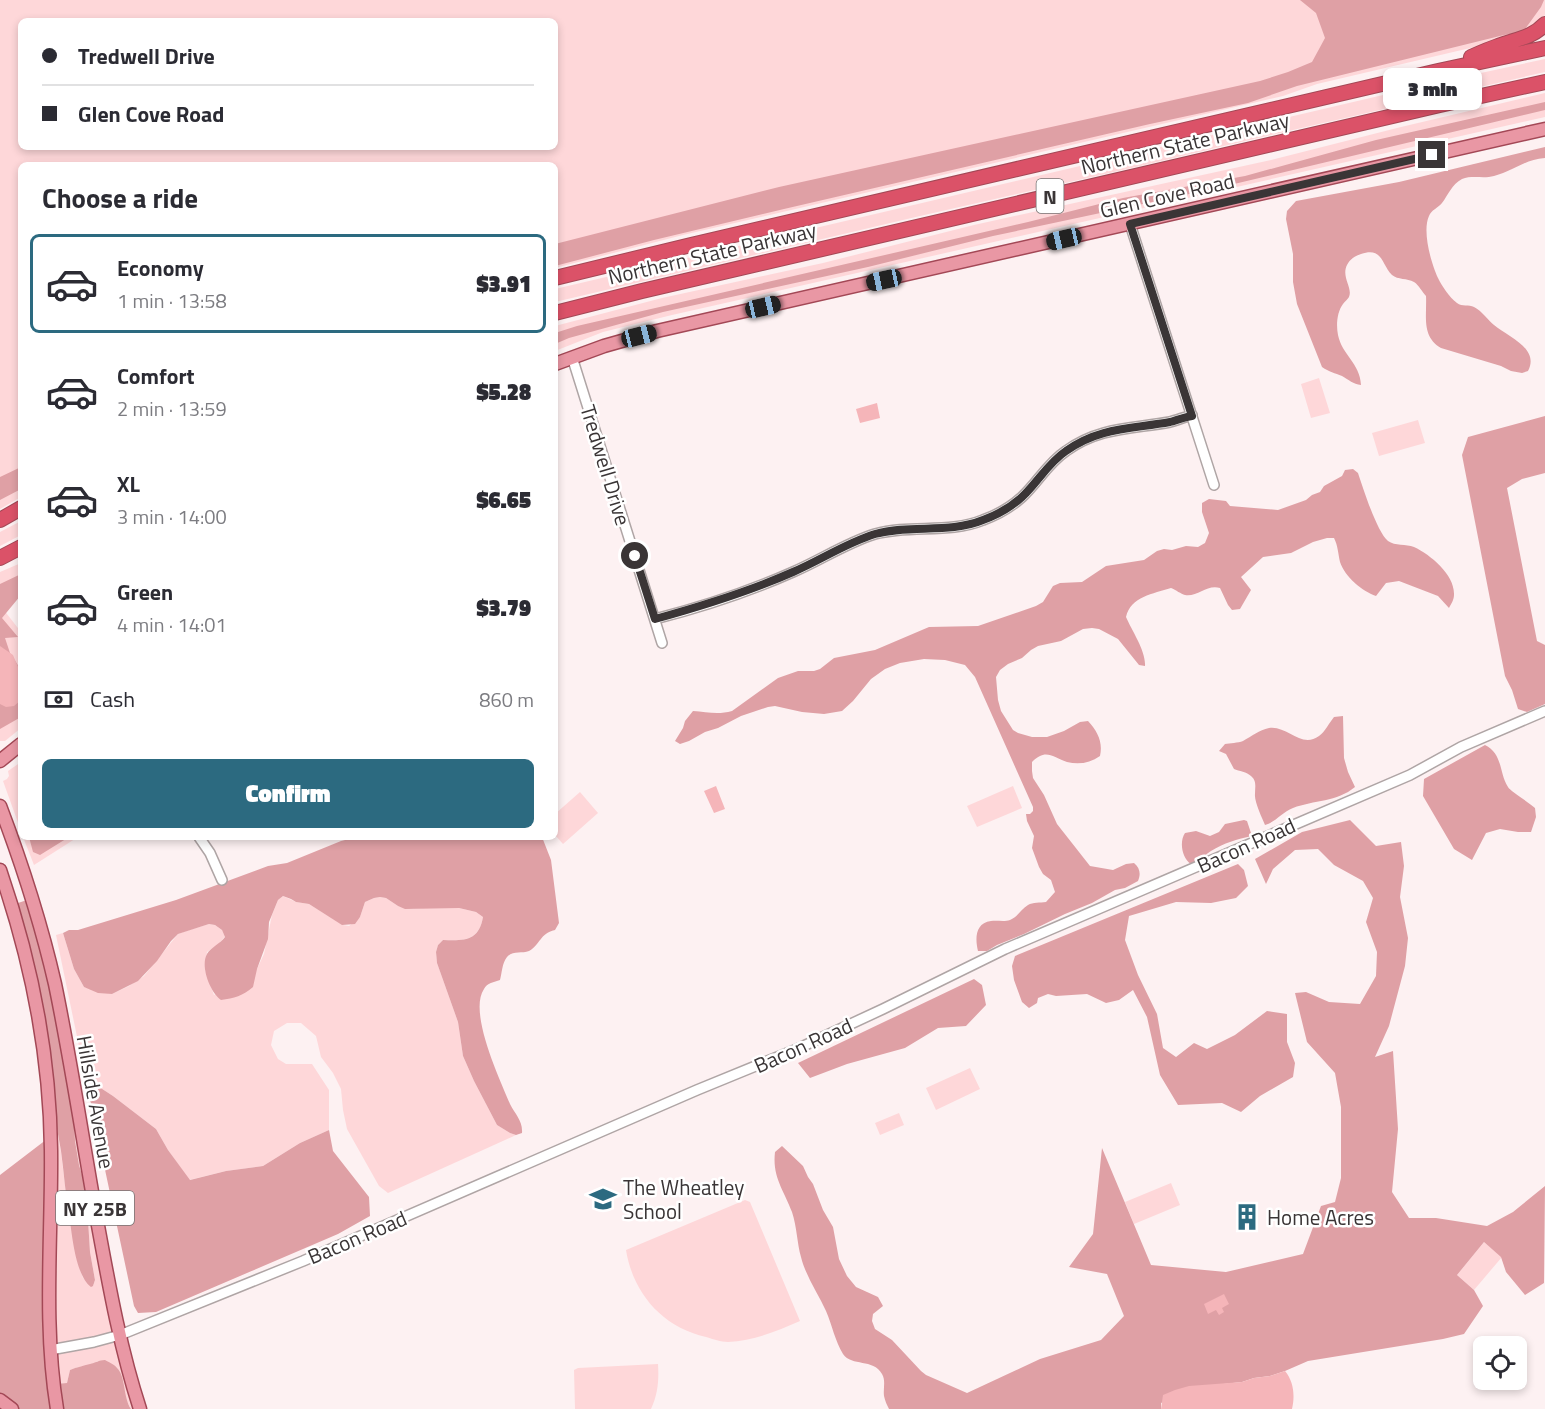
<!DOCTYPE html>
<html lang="en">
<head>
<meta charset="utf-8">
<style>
  :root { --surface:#fff; --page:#f7f7f7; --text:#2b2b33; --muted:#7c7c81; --line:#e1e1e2; --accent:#2c6a80 }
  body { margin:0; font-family:"Titillium Web",sans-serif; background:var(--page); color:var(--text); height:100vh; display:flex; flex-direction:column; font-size:22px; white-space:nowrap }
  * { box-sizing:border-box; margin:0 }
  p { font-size:20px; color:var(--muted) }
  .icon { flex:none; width:33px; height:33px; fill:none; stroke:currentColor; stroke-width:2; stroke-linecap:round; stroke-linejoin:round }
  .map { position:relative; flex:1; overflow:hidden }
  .sheet { position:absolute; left:18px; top:162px; width:540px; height:678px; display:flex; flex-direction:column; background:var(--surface); border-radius:9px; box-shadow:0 3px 9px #0003 }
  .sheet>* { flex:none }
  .top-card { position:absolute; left:18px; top:18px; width:540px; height:132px; border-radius:9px; box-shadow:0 3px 9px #0003; display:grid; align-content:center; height:132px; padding:0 24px; background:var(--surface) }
  .controls { position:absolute; left:1473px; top:1336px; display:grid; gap:12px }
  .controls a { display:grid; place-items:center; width:54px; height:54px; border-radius:9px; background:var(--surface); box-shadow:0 3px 9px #0003; font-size:30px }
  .end { position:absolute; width:27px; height:27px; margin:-14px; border:8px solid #3a3536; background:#fff; box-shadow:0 0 0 3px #fff }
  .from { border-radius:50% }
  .bubble { position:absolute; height:42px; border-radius:9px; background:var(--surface); box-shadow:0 3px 9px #0003; font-size:20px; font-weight:800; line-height:42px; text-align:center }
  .car { position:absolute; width:18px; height:36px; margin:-18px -9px; border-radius:8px; box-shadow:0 0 4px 2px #0007; background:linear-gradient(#222 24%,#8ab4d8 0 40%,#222 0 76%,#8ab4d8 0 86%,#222 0) }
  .top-card b { display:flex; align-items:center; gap:21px; height:57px; font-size:22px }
  .top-card b+b { border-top:2px solid var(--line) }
  .top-card i { width:15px; height:15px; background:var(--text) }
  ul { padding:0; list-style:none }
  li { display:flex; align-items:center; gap:18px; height:99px; margin:0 12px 9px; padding:0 12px; border:3px solid transparent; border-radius:9px }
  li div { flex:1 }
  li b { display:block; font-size:22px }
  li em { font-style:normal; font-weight:800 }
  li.on { border-color:var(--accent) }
  li>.icon { width:54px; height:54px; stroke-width:1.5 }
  h2 { padding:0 24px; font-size:27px; line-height:72px }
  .pay { display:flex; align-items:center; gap:15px; height:66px; padding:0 24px; font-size:22px }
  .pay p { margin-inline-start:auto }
  .primary-button { display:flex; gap:12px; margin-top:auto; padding:12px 24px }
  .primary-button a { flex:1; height:69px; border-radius:9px; background:var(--accent); color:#fff; font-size:24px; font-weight:800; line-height:69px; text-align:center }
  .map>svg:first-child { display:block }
  .green { fill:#fed7d9; fill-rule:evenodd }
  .forest { fill:#dfa0a5 }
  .water { fill:#f5b5b9 }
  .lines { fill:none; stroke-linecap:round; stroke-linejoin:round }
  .minor-casing { stroke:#afa5a5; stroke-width:12 }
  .major-casing { stroke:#a34856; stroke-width:15 }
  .highway-casing { stroke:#a34856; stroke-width:16 }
  .minor { stroke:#fff; stroke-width:9 }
  .major { stroke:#e997a4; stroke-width:12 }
  .highway { stroke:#db5268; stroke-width:14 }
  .route { stroke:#3a3536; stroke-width:8 }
  .labels { text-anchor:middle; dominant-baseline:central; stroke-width:5; stroke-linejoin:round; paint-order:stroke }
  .shield { fill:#fff; stroke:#757272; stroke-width:1.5 }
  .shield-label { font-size:20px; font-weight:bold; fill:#3a3536 }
  .street-label { font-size:21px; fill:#3a3536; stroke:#fff }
  .poi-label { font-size:21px; fill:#3a3536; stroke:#fff; text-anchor:start }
</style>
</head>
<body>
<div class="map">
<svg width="1545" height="1409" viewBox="0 0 1545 1409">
  <rect width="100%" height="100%" fill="#fdf1f2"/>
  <!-- green -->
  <path class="green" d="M 0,0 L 1545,0 L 1545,15 L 1535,30 L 1483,45 L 1317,84 L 1283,96 L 683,235 L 555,268 L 555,165 L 21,165 L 21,497 L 0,509 ZM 21,21 L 555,21 L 555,147 L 21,147 Z
    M 1545,59 L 1545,72 L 1228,145 L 1140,166 L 920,216 L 555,302 L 555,289 L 1430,84 Z
    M 1545,93 L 1545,117 L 672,315 L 603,332 L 555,351 L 555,326 L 662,298 L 823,263 L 974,225 L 1271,160 L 1401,127 Z
    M 1319,378 L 1330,413 L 1311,418 L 1301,384 Z
    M 1418,420 L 1425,443 L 1379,456 L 1372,433 Z
    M 21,521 L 21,535 L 0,546 L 0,532 Z
    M 21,563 L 21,587 L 0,599 L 0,572 Z
    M 0,605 L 21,632 L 21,728 L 5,741 L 0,741 Z
    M 21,762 L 21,831 L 3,781 L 7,779 L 9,776 L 8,771 Z
    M 1013,786 L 1022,808 L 977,827 L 967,806 Z
    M 580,792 L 598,813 L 563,844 L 555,835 L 555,814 Z
    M 23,837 L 78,837 L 34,865 Z
    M 283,896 L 296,902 L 309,904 L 343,925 L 349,926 L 360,917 L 365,902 L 374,898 L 380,897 L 386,898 L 398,906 L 413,909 L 423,908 L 459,908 L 476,912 L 483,917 C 479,941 463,941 443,940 L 438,945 L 436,952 L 437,963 L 458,1022 L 463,1056 L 474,1081 L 497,1125 L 510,1133 L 516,1135 L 388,1193 L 379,1186 L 347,1129 L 343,1110 L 341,1089 L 333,1073 L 321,1057 L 316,1036 L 301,1023 L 287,1023 L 274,1031 L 271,1045 L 278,1059 L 286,1064 L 312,1064 L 329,1090 L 329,1130 L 300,1143 L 263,1166 L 226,1171 L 189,1180 L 168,1150 L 156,1129 L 113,1096 L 93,1083 L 87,1085 L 56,935 L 63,933 L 74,969 L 84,987 L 112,994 L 129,986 L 144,976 L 178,934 L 186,931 L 209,924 L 215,925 L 222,930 L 225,936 L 220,943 L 207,952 L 205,970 L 214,995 L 257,969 L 264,954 L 272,915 L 278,900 Z
    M 970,1068 L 980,1089 L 936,1110 L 926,1088 Z
    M 72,1080 L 140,1409 L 131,1409 C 125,1401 124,1390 123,1380 L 98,1361 C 90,1366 79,1366 70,1370 L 67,1383 L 53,1384 L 48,1083 L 61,1152 L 67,1202 L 77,1260 L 83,1278 L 93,1286 L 95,1280 L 90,1252 L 86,1188 L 79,1165 L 75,1141 Z
    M 899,1113 L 904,1125 L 880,1135 L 875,1123 Z
    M 1171,1183 L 1180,1205 L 1134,1224 L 1125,1202 Z
    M 745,1200 L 750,1202 L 800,1321 C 777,1331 754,1341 728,1342 C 721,1342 713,1339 706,1337 C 662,1327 633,1293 626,1250 Z
    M 1484,1242 L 1502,1257 L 1474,1290 L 1457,1275 Z
    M 658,1364 C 659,1380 658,1394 651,1409 L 575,1409 L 574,1370 L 578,1368 Z"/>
  <!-- forest -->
  <path class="forest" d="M 1300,0 L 1544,0 L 1541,7 L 1523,32 L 1504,35 L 1297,86 L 1248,103 L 1150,124 L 784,209 L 654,240 L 555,266 L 555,244 L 779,187 L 1260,81 L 1288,72 L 1312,62 L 1325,38 L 1316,13 Z
    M 1545,102 L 1545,110 L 1213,189 L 993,236 L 868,267 L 663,312 L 569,338 L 555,344 L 555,333 L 577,326 L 1028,222 L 1123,198 L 1245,176 L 1376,140 Z
    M 1545,147 L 1545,158 C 1523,160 1514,171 1494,176 C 1484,179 1472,175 1462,179 C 1452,184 1448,195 1442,203 C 1438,208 1431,210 1429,216 C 1422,231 1431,263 1438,278 C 1442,286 1449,297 1457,303 C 1462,307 1469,304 1474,307 C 1482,311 1488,320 1494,325 C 1508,337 1540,348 1528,371 L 1522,373 L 1511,371 L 1501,366 L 1441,348 C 1421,336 1427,316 1426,296 C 1422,292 1419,285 1414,282 C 1407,278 1398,280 1392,275 C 1382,266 1383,246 1361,254 C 1355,256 1350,259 1347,265 C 1341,277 1353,288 1349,297 C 1348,299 1345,301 1343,304 C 1337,312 1336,325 1338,335 C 1342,355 1360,363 1361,385 C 1353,384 1349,380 1342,376 C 1335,373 1329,372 1322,367 L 1297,304 L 1293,282 L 1293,254 L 1286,219 L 1287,211 L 1296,201 L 1399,182 Z
    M 1545,416 L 1545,473 L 1522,479 L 1507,488 L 1537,641 L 1545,645 L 1545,704 L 1527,712 L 1518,709 L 1512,690 L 1505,676 L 1462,455 L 1468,437 Z
    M 21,467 L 21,489 L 0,500 L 0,477 Z
    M 1353,469 L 1358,473 C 1363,488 1377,532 1388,541 C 1395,546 1406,544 1414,547 C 1431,555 1455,575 1454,595 C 1454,600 1451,604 1449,608 L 1438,596 L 1399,581 L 1386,583 L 1376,596 C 1362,591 1345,577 1340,562 C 1338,553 1338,546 1334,538 L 1327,538 L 1313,542 L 1291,553 L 1263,557 L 1241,577 L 1251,590 L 1240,609 L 1232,610 L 1228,605 L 1220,588 C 1207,584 1198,597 1185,595 C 1181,594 1176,590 1171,588 C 1153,594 1131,596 1126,617 C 1132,631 1146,651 1145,666 L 1139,665 L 1118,639 L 1099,629 L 1092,628 L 1083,629 L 1061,641 L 1038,646 L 1031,650 L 1022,658 L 1008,664 L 1000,670 L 996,677 L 998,700 L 1001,711 L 1013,730 L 1018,733 L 1032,737 L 1047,737 L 1064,731 L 1080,722 L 1088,721 C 1098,732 1103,742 1100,756 C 1090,763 1079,765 1067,762 C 1052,757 1046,748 1032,762 L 1032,771 L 1033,778 L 1044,795 L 1057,824 L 1090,866 L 1113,870 L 1126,864 L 1134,863 C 1140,868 1141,874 1138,881 L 1125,888 L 1115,890 L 1092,903 L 1065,914 L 1024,934 L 997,945 L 987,951 L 978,951 C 975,939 975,923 991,921 C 997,920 1004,922 1010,920 C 1018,917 1021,909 1028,905 C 1033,902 1040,903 1046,902 L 1055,892 L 1051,880 L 1043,874 L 1039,867 L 1032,848 L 1034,836 L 1027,821 L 1026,814 L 1030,814 L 1033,811 L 1033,807 L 975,677 L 965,665 L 945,660 L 924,659 L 900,663 L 885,669 L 871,679 L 853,701 L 842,711 L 824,714 L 802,712 L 775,706 L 768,707 L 741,716 L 718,728 L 705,732 L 689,741 L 680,744 L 675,741 L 683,728 L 685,721 L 693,711 C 707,712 718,715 732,711 L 778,678 L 798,671 L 814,671 L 820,669 L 834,658 L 875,650 L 929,627 L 978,626 L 1036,606 L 1043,602 L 1053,586 L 1060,583 L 1082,582 L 1106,566 L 1144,560 L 1157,551 L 1164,549 L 1172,550 L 1186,546 L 1198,547 L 1205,543 L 1209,533 L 1202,512 L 1202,503 L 1209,499 L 1226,501 L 1230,506 L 1278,510 L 1306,500 L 1312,495 L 1320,492 L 1324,486 L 1342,476 L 1345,470 Z
    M 21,574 L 21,595 L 2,618 L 18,637 L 5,638 L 10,653 L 21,670 L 21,717 L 0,729 L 0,584 Z
    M 1343,716 L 1344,758 L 1348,772 L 1355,787 C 1337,802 1314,800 1293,808 C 1282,812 1276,822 1265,825 C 1262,818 1254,801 1255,794 C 1255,787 1257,781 1251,776 C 1247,772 1239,771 1234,769 L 1226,754 L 1219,751 L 1225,744 C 1230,743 1238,743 1243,741 C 1252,736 1259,730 1269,728 C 1287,725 1301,749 1319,736 C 1325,732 1329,723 1334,717 Z
    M 1485,745 C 1503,754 1499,773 1508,787 C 1510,791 1530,803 1535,808 L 1536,817 L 1531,832 L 1518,832 L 1500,829 L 1486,833 L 1472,860 L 1454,849 L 1423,796 L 1424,779 Z
    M 1244,820 L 1247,821 L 1252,836 C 1237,839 1224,843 1211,851 C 1204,855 1199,862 1191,864 C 1182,858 1179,842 1185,833 L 1196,831 L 1210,836 L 1219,832 L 1225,824 Z
    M 1350,820 L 1376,846 L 1401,842 L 1404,866 L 1400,897 L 1408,938 L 1405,966 L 1389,1026 L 1375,1057 L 1393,1051 L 1398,1129 L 1392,1192 L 1409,1218 L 1436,1218 L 1487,1226 L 1513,1212 L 1545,1186 L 1544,1283 L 1525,1295 L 1506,1272 L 1501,1257 L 1484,1242 L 1457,1275 L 1474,1290 L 1483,1306 L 1464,1334 L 1443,1339 L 1308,1361 L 1285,1371 L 1270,1376 L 1254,1378 L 1242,1382 L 1205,1386 L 1161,1403 L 1161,1409 L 889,1409 C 887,1405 885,1401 884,1396 C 883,1388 886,1381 882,1374 C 873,1358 852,1367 843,1354 C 835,1341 832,1325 826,1311 C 818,1293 806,1277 801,1257 C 797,1243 797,1227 792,1212 C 784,1190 772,1177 775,1152 L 782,1146 L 803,1166 L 808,1177 L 813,1184 L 823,1210 L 833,1227 L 839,1259 L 847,1276 L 856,1287 L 878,1297 L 883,1306 L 873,1314 L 872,1321 L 875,1329 L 892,1340 L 921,1371 L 926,1375 L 967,1393 L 1040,1359 L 1101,1340 L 1124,1316 L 1107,1274 L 1069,1267 L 1093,1234 L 1102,1148 L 1151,1265 L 1226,1272 L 1303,1254 L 1321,1206 L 1335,1202 L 1341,1178 L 1341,1107 L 1335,1073 L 1307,1042 L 1295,993 L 1306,992 L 1329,1002 L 1360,1004 L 1376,976 L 1377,952 L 1366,922 L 1373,898 L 1363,881 L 1334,865 L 1318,849 L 1295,850 L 1273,869 L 1266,884 L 1255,859 L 1302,832 Z
    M 29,837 L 69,837 L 40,855 L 33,852 Z
    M 357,837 L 542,837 L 551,860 L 559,923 L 555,930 C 539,934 541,944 529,951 C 522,954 513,950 507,957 C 502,963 502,973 500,980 C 494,982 487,983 484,989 C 468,1012 500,1080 510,1104 C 515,1114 523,1121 522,1133 L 516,1135 L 510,1133 L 497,1125 L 474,1081 L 463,1056 L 458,1022 L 437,963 L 436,952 L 438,945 L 443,940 C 464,941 479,941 483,917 L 476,912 L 459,908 L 405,909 L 398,906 L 386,898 L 380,897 L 374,898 L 365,902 L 360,917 L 355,924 L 342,925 L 309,904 L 296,902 L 291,899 L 283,896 L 278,900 L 269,922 L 268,939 L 257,969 L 253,987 C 243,996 234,998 221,1000 C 210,992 200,966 207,954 C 211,947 220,944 225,937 L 222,930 L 215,925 L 209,924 L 178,934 L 171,941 L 157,961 L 138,981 L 112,994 L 98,993 L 84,987 L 74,969 L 63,933 L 69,930 L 78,930 L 176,900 L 268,866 L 287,863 L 341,841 Z
    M 1238,864 L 1244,870 L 1248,886 L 1236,898 L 1211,903 L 1176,902 L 1129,916 L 1125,940 L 1138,975 L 1157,1014 L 1163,1048 L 1176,1057 L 1194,1043 L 1207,1049 L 1235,1035 L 1267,1011 L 1287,1014 L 1287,1042 L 1295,1063 L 1293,1077 L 1260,1096 L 1241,1112 L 1222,1103 L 1178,1105 L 1160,1075 L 1147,1017 L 1133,990 L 1119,1000 L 1106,1003 L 1087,994 L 1056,996 L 1048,994 L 1038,998 L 1037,1003 L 1029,1008 L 1022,1002 L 1014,980 L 1012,966 L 1015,956 Z
    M 33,898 L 72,1080 L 75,1141 L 79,1165 L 86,1188 L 90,1252 L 95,1280 L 93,1286 L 91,1287 C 75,1275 72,1233 69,1214 C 65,1193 64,1172 61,1151 C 47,1069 29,987 12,905 Z
    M 974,979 L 982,985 L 986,1005 L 966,1026 L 938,1028 L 905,1048 L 847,1064 L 810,1078 L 798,1063 Z
    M 93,1083 L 113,1096 L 156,1129 L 168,1150 L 190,1180 L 226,1171 L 263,1166 L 300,1143 L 329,1130 L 333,1151 L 369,1197 L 370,1216 L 338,1234 L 156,1312 L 138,1313 L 134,1306 L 87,1085 Z
    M 51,1136 L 54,1384 L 67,1383 L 70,1370 C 77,1367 83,1366 90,1364 C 95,1363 99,1360 105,1360 C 108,1362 114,1364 117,1368 C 126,1377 123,1397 131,1409 L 0,1409 L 0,1175 Z"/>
  <!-- water -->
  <path class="water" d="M 877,403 L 880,418 L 860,423 L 856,409 Z
    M 0,646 L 13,655 L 21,674 L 21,700 L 14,706 L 6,707 L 0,704 Z
    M 716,786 L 725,809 L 714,813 L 704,791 Z
    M 1224,1294 L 1229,1304 L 1222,1308 L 1224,1312 L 1219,1315 L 1216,1310 L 1208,1314 L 1204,1304 Z
    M 1285,1371 C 1294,1382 1295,1396 1292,1409 L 1161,1409 L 1163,1395 L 1175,1390 L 1189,1386 L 1242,1382 L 1254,1378 L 1270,1376 Z"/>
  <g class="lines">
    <defs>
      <path id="minor" d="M 1130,224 L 1214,485
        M 572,357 L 662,643
        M 655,619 C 702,607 748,592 793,572 C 821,560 846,543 875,534 C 911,524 949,534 983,520 C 997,515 1011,507 1022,497 C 1038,482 1048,463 1066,451 C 1099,427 1132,429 1170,422 C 1177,420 1185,417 1192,415
        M 199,837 L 210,853 L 222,880
        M 50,1350 L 94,1342 L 120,1335 L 303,1261 L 697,1090 L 797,1049 L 883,1009 L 1005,949 L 1410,775 L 1461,747 L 1545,711"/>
      <path id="major" d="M 555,364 L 604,346 L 657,331 L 1545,129
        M 0,761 L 21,744
        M 0,806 C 22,864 41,923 55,984 C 72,1066 84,1149 99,1231 C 110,1291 121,1351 140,1409
        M 0,870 C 32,963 50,1053 51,1150 C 52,1236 43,1324 57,1409
        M 0,1400 L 12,1409"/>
      <path id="highway" d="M 1471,57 C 1480,53 1489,49 1498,46 C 1516,39 1532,38 1545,24
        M 555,278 L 691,245 L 1438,71 L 1545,48
        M 555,313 L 642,291 L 1440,105 L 1545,82
        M 0,520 L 21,508
        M 0,558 L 21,547"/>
    </defs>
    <!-- minor casing -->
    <use href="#minor" class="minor-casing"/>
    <!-- major casing -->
    <use href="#major" class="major-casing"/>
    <!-- highway casing -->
    <use href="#highway" class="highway-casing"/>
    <!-- minor -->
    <use href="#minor" class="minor"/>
    <!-- major -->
    <use href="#major" class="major"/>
    <!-- highway -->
    <use href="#highway" class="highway"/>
  </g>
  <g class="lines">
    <!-- route -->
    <path class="route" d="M 635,556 L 655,619 C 702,606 748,592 793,572 C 821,560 846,543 875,534 C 911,524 949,534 983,520 C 997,515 1011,507 1022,497 C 1038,482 1048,463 1066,451 C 1099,427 1132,429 1170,422 C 1177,420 1185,417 1192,416 L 1130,224 L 1432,155"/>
  </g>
  <!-- icons -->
  <defs>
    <symbol id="school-bare" viewBox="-9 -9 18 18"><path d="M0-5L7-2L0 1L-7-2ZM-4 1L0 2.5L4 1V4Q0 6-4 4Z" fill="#2c6a80" stroke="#fff" stroke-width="2.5" paint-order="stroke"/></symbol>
    <symbol id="building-bare" viewBox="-9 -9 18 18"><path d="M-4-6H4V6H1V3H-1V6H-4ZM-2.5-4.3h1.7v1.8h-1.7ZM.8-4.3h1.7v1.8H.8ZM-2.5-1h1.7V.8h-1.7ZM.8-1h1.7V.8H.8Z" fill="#2c6a80" stroke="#fff" stroke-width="2.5" paint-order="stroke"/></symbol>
  </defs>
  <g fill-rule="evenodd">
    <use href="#school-bare" x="584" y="1180" width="38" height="38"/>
    <use href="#building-bare" x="1228" y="1198" width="38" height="38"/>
  </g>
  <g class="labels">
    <!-- shield labels -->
    <g class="shield">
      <rect x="1036.5" y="179" width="27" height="34" rx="4.5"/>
      <rect x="56" y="1191" width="78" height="34" rx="4.5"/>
    </g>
    <g class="shield-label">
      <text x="1050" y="196">N</text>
      <text x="95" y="1208">NY 25B</text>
    </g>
    <!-- street labels -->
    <g class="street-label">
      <text transform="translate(1185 143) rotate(-13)">Northern State Parkway</text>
      <text transform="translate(1167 195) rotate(-13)">Glen Cove Road</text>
      <text transform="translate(712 253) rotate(-13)">Northern State Parkway</text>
      <text transform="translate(606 465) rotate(73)">Tredwell Drive</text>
      <text transform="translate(1246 845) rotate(-24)">Bacon Road</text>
      <text transform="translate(803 1045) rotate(-24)">Bacon Road</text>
      <text transform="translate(96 1102) rotate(80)">Hillside Avenue</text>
      <text transform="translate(357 1237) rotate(-23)">Bacon Road</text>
    </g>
    <!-- poi labels -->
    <g class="poi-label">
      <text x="623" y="1187">The Wheatley<tspan x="623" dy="24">School</tspan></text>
      <text x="1267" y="1217">Home Acres</text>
    </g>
  </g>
</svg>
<div class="controls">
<a><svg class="icon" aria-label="locate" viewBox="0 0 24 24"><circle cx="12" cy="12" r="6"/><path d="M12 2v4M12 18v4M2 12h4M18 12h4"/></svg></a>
</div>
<i class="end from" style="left:635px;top:556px"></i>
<i class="end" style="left:1432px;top:155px"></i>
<div class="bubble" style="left:1383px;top:68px;width:99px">3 min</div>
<i class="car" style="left:1064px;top:239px;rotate:257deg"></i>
<i class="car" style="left:884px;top:280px;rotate:258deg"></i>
<i class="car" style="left:763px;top:307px;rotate:77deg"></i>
<i class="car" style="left:639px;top:336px;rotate:76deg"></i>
<div class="top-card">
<b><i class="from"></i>Tredwell Drive</b>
<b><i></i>Glen Cove Road</b>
</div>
<section class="sheet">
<h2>Choose a ride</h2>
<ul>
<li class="on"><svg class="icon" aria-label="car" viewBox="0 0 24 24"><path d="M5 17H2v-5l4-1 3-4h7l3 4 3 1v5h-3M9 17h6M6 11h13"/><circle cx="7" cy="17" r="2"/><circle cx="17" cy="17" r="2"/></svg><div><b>Economy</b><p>1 min · 13:58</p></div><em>$3.91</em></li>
<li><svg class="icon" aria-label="car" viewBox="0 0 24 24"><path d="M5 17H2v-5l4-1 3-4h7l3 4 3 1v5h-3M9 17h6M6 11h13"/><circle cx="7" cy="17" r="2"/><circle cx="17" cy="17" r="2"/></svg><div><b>Comfort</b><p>2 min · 13:59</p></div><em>$5.28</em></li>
<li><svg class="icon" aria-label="car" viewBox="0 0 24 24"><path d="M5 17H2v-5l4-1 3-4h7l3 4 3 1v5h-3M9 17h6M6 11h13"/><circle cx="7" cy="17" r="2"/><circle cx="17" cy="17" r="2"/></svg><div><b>XL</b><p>3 min · 14:00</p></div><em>$6.65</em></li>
<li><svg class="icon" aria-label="car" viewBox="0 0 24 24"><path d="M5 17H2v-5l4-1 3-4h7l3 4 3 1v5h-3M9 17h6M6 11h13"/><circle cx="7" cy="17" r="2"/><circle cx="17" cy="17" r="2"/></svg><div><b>Green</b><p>4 min · 14:01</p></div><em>$3.79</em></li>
</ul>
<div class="pay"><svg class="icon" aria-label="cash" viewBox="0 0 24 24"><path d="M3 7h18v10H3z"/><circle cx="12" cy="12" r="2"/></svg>Cash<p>860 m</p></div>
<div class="primary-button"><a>Confirm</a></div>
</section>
</div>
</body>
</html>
